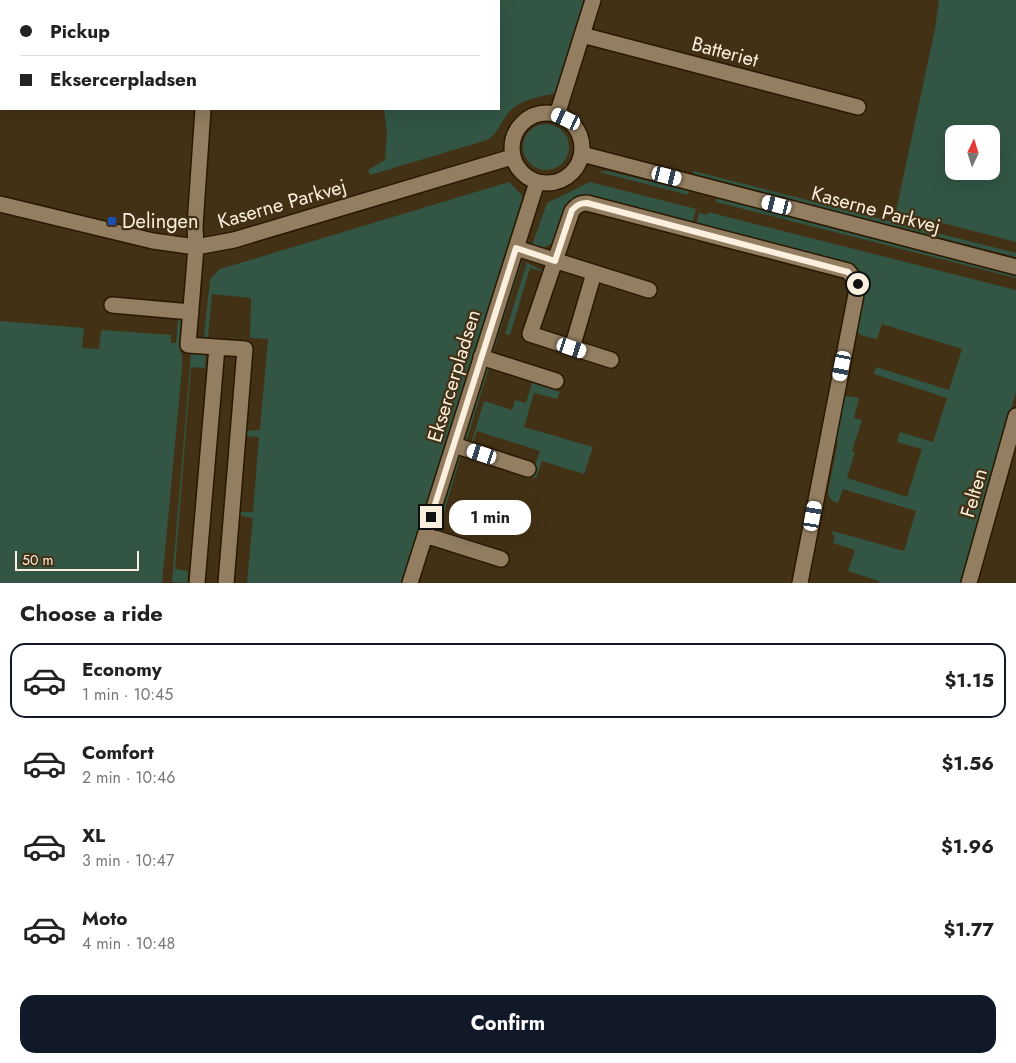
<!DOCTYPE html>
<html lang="en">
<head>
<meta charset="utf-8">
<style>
  :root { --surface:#fff; --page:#f6f6f6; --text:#222; --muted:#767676; --line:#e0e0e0; --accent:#111827 }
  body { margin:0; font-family:Jost,sans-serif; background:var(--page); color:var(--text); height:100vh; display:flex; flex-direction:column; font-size:19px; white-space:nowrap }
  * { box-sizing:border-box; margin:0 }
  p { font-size:16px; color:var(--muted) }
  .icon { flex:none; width:28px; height:28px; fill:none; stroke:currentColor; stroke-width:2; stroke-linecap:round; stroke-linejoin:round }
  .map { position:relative; height:583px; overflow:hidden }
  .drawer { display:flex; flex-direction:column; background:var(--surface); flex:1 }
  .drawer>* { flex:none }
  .hud { position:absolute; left:0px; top:0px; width:500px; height:110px; box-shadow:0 5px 20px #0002; display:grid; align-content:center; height:110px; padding:0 20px; background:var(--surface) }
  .needle { width:32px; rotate:4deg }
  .fabs { position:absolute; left:945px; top:125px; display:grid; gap:10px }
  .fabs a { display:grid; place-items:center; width:55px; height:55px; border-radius:10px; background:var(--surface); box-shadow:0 5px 20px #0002; font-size:25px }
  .scale { position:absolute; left:15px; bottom:12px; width:124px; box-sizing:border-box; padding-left:5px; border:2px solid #fbefdf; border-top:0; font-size:14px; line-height:18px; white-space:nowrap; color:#fbefdf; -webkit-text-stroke:4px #433115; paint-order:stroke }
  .end { position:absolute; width:22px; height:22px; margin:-11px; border:6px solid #fbefdf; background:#111; box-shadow:0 0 0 2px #111 }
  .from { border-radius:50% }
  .bubble { position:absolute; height:35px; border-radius:15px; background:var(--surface); box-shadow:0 5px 20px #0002; font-size:16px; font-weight:700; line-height:35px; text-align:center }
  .car { position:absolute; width:15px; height:30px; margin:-15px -8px; border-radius:6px; box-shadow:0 0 4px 1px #0007; background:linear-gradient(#fff 24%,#345 0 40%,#fff 0 76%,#345 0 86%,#fff 0) }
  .hud b { display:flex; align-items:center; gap:18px; height:48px; font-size:19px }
  .hud b+b { border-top:1px solid var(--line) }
  .hud i { width:12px; height:12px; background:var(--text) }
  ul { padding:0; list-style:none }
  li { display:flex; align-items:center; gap:15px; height:75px; margin:0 10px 8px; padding:0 10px; border:2px solid transparent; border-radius:15px }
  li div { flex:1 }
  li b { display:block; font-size:19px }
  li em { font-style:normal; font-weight:700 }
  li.on { border-color:var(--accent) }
  li>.icon { width:45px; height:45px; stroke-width:1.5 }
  h2 { padding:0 20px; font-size:22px; line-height:60px }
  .primary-button { display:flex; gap:10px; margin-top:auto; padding:10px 20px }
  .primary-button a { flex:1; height:58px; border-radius:15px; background:var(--accent); color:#fff; font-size:20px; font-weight:700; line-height:58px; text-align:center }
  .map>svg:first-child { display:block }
  .green { fill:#325544; fill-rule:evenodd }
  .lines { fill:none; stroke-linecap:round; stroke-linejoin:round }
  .minor-casing { stroke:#291800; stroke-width:18 }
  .minor { stroke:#937e61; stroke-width:15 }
  .route { stroke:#fbefdf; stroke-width:6 }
  .transit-dot { fill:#1a4fb4; stroke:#433115; stroke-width:2 }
  .labels { text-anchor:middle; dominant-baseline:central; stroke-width:4.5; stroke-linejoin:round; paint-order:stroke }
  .street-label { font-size:20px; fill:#fbefdf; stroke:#433115 }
  .poi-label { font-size:20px; fill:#fbefdf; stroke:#433115; text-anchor:start }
</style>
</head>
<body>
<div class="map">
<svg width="1016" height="583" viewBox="0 0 1016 583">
  <rect width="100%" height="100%" fill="#433115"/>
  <!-- green -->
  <path class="green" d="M 221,0 L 585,0 L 556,93 C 540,97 521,99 509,112 C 501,121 498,134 487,140 L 370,175 L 368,170 L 385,160 L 387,133 L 384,109 L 499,109 L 499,1 L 221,1 Z
    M 939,0 L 1016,0 L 1016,242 L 896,211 L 935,29 ZM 954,134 L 991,134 L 991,171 L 954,171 Z
    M523 147a23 23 0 1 1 46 0a23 23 0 1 1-46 0Z
    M 608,171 L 689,191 L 688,195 L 599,172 Z
    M 693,171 L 1016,253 L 1016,257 L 693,175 Z
    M 509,182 L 523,196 L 403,583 L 247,583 L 253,518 L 237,515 L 237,512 L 253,512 L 259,437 L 245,436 L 244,431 L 260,430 L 268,339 L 250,338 L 251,298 L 212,294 L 208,337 L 204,337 L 210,279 L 220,269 Z
    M 590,182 L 696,209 L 692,224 L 587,197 C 578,196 574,197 567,203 L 554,241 C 548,247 542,249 533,247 L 532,245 L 547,203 Z
    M 717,198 L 1016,274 L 1016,278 L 716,202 Z
    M 708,212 L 1016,290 L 1016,392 L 963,583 L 879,583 L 879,581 L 848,571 L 855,550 L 833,543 L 835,536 L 832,534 L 833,531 L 904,551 L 916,511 L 843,489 L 838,503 C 832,501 829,499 828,492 L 838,441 L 833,439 L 843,398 L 846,396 L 859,398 L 854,418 L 862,420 L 852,451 L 855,452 L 847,478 L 907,497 L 922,449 L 897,442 L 900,432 L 933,442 L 947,398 L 874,374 L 876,367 L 949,390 L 962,349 L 882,324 L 877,339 C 869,337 859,337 856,329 C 857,318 865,285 863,276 C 861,270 858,268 852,265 L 696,225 L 699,213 L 707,215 Z
    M 522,262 L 493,353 L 491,348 L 517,263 Z
    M 527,262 C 532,267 539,267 543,272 L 530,268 L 510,335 L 505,334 Z
    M 178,319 L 182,322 L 180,351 L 182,354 L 182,369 L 162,583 L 0,583 L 0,321 L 84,328 L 82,348 L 99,349 L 101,331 L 103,330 L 171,335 L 171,343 L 176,343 Z
    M 191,353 L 206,355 L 205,368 L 191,367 L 175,569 L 188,571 L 187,583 L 172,582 Z
    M 487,367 L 489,368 L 466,442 L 463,438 L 484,369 Z
    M 532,383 L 560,392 L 557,399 L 534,393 L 524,427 L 593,447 L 584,474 L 542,461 L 536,478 L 531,477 L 540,451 L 477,431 L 472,445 L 471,444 L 484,401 L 512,410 L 515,400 L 526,403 Z
    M 461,456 L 438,532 L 435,526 L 457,457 Z"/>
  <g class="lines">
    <defs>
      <path id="minor" d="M 211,1 L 211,0
        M 582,35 L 858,107
        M 203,109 L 195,226 L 196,247 L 188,345 L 245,349 L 226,583
        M512 148a35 35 0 1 1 70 0a35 35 0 1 1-70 0Z
        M 557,115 L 593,0
        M 582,154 L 1016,267
        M 0,204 L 153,241 L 196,247 L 234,240 L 512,157
        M 516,248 L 649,290
        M 112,305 L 191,312
        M 572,348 L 594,273
        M 481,357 L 556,381
        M 611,360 L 530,334 L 572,211 C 577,205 580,203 587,203 L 848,271 L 858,284 L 800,583
        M 454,445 L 528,469
        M 425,535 L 501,559
        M 197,583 L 217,347
        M 410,583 L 537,182
        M 969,583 L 1016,416"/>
    </defs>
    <!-- minor casing -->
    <use href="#minor" class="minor-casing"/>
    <!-- minor -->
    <use href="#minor" class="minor"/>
  </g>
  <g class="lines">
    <!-- route -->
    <path class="route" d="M 431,517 L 516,248 L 555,261 L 572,210 C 577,205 580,203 587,203 L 848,272 L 858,284"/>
  </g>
  <!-- markers -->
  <rect class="transit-dot" x="107" y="216" width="10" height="10" rx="2.5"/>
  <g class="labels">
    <!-- street labels -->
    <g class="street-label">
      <text transform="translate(725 52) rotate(15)">Batteriet</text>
      <text transform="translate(282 204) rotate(-16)">Kaserne Parkvej</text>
      <text transform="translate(876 210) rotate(15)">Kaserne Parkvej</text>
      <text transform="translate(454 376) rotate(-73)">Eksercerpladsen</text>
      <text transform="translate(974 493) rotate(-74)">Felten</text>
    </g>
    <!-- poi labels -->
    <g class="poi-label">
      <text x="122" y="221">Delingen</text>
    </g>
  </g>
</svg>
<div class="fabs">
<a><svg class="needle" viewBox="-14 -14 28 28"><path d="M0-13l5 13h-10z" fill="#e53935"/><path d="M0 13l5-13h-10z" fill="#767676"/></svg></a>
</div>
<div class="scale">50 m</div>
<i class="end from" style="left:858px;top:284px"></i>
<i class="end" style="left:431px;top:517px"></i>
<div class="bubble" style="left:449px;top:500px;width:82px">1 min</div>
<i class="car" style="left:566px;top:119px;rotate:295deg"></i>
<i class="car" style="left:667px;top:176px;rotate:104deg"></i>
<i class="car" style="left:777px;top:205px;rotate:284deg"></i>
<i class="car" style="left:572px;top:348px;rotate:108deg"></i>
<i class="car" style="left:842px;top:366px;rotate:191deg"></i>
<i class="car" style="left:482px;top:454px;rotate:288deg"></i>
<i class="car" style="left:813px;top:516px;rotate:10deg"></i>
<div class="hud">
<b><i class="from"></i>Pickup</b>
<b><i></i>Eksercerpladsen</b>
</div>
</div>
<section class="drawer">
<h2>Choose a ride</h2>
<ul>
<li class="on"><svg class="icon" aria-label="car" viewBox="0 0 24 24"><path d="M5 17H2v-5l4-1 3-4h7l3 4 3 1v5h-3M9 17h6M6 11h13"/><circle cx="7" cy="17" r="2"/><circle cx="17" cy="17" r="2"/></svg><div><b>Economy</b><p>1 min · 10:45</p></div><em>$1.15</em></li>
<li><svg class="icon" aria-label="car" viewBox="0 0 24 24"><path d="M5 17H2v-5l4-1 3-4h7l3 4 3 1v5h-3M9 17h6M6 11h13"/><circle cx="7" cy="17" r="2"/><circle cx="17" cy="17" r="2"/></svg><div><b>Comfort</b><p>2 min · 10:46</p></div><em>$1.56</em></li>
<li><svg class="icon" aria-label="car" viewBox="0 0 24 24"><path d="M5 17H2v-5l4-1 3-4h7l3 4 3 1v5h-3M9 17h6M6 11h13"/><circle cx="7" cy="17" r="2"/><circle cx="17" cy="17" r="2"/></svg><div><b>XL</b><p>3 min · 10:47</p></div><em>$1.96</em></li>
<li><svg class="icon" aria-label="car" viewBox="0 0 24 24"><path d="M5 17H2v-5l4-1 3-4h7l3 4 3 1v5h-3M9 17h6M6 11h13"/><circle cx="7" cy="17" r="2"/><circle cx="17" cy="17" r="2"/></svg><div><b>Moto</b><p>4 min · 10:48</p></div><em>$1.77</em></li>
</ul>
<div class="primary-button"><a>Confirm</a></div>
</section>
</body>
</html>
